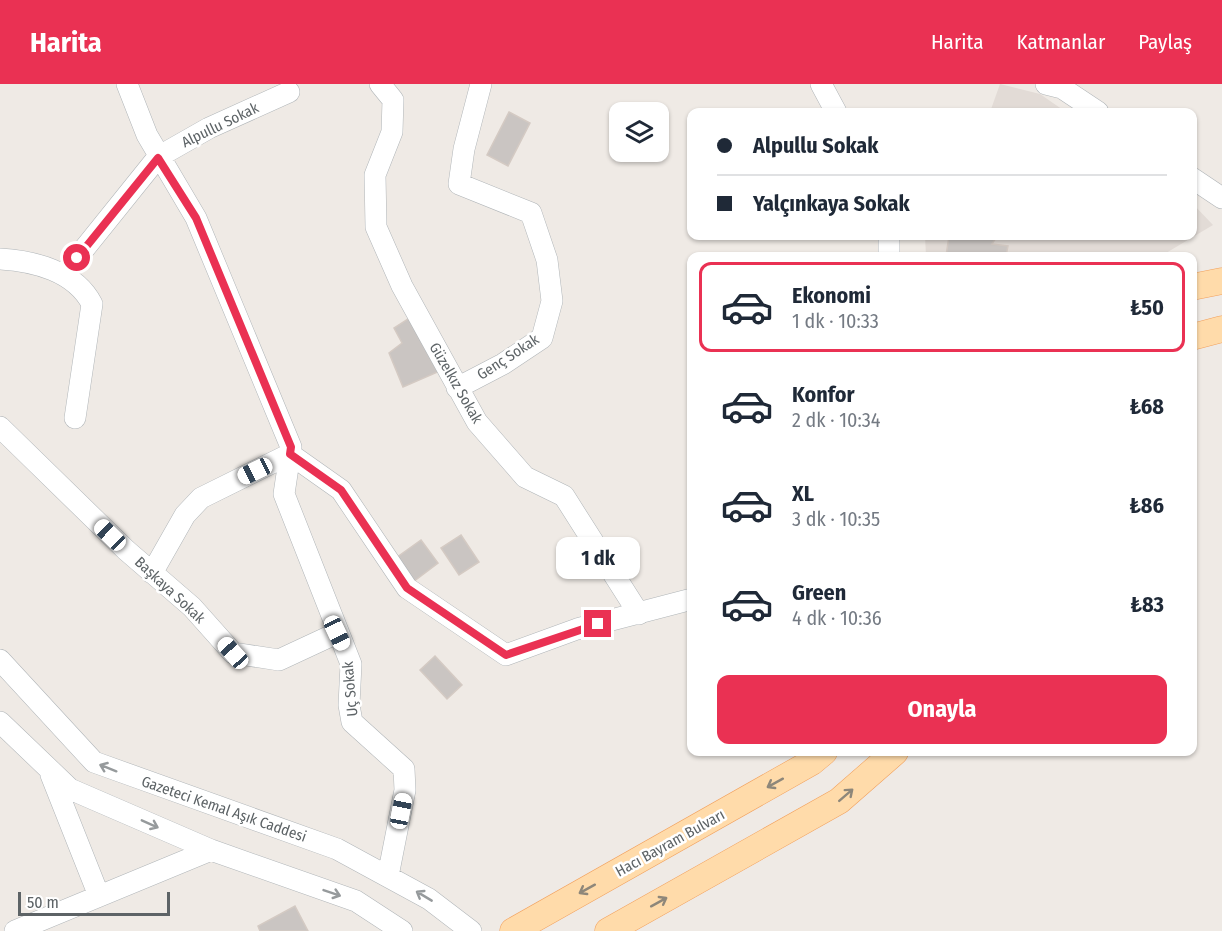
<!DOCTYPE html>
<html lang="tr">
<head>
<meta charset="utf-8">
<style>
  :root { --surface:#fff; --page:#f2f2f3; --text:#1f2937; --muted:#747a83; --line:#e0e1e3; --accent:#ea3153 }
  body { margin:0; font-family:"Fira Sans Condensed",sans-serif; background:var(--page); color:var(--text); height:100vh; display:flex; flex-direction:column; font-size:22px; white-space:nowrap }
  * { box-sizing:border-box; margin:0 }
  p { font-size:20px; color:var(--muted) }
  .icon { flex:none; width:33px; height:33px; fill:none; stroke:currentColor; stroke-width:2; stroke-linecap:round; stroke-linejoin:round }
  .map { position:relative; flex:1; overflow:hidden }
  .drawer { position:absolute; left:687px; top:168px; width:510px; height:504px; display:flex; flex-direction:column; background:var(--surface); border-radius:12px; box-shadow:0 2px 4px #0004 }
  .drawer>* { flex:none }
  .top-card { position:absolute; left:687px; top:24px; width:510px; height:132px; border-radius:12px; box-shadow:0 2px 4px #0004; display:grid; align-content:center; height:132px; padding:0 30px; background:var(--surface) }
  .fabs { position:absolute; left:609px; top:18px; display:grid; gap:12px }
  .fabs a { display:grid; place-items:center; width:60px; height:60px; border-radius:12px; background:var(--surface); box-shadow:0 2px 4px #0004; font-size:30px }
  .scale { position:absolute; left:18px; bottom:15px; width:152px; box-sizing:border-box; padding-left:6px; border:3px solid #5d6366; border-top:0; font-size:16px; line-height:21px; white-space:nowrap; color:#5d6366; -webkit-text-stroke:4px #fff; paint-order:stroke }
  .end { position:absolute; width:27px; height:27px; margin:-14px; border:8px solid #ea3153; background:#fff; box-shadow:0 0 0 3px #fff }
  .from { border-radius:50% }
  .bubble { position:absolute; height:42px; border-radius:12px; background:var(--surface); box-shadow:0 2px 4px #0004; font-size:20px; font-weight:700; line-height:42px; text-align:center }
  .car { position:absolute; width:18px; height:36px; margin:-18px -9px; border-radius:8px; box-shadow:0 0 4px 2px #0007; background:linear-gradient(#fff 24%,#345 0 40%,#fff 0 76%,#345 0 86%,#fff 0) }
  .top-card b { display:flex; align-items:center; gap:21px; height:57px; font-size:22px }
  .top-card b+b { border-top:2px solid var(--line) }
  .top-card i { width:15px; height:15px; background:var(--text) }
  ul { padding:10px 0 0; list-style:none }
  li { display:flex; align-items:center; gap:18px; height:90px; margin:0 12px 9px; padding:0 18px; border:3px solid transparent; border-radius:12px }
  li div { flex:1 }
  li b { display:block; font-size:22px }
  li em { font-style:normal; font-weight:700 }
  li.selected { border-color:var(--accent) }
  li>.icon { width:54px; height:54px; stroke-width:1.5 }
  .cta { display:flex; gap:12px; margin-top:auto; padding:12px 30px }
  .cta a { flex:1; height:69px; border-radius:12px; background:var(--accent); color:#fff; font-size:24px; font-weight:700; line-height:69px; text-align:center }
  header { display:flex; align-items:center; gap:36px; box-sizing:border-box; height:84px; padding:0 30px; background:var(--accent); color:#fff }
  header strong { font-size:28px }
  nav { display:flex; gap:33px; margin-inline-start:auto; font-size:21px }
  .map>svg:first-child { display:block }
  .education { fill:#e2dbd6 }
  .building { fill:#cac5c2; stroke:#d4cac3; stroke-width:1.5 }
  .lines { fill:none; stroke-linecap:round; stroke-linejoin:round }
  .minor-casing { stroke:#b0b5b8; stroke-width:22 }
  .major-casing { stroke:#f2a05c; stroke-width:27 }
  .minor { stroke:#fff; stroke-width:21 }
  .major { stroke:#ffdbaa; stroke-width:26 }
  .oneway { stroke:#969a9c }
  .oneway2 { stroke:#8e877a }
  .route { stroke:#ea3153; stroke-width:8 }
  .labels { text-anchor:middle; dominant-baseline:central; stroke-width:5; stroke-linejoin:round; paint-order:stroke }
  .street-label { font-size:15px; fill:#5d6366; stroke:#fff }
</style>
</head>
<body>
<header>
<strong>Harita</strong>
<nav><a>Harita</a><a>Katmanlar</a><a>Paylaş</a></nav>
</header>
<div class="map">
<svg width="1222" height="847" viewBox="0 0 1222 847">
  <rect width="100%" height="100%" fill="#efeae5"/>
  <!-- education -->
  <path class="education" d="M 1000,0 L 1040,10 L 1066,28 L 990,28 Z
    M 1193,120 L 1213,141 L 1161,172 L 926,172 L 925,152 L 1192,152 Z"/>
  <!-- building -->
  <path class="building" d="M 509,28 L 530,39 L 508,82 L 487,71 Z
    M 949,152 L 997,152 L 992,160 L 1008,162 L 1006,172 L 946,172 Z
    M 411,233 L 440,287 L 403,303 L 389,269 L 402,259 L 394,244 Z
    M 461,451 L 479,478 L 459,491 L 441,464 Z
    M 421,456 L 438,479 L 413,498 L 396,474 Z
    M 435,572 L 462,601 L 447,615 L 420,586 Z
    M 295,822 L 308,847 L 260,847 L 258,842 Z"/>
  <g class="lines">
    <defs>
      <path id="minor" d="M 127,0 L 147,51 L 196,134 L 291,363 L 284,410 L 351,580 L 349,621 L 352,638 L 404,685 L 405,706 L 388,792
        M 380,0 L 393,16 L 392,48 L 375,91 L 376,143 L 402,202 L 477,338 L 525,393 L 564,412 L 639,530
        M 821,0 L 836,28
        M 1046,0 L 1062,4 L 1098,28
        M 1192,94 L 1222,114
        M 889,152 L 889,172
        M 0,175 C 34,177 75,187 92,220 L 75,334
        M 64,190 L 158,73 L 209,44 L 289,8
        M 457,304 L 503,280 L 542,254 L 552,217 L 547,176 L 531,129 L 459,100 L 464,65 L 481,0
        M 0,343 L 126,466 L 192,523 L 233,569 L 279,576 L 337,549
        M 290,370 L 341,406 L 407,504 L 506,571 L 577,545 L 692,515
        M 152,489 L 185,431 L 201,414 L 290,370
        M 0,576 L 94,678 L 337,765 L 429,815 L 471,847
        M 0,638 L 70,705 L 211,766 L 356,817 L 402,847
        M 51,691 L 99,812
        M 15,847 L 211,766"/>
      <path id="major" d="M 1192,203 L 1222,197
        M 1192,253 L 1222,245
        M 513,847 L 812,678 L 824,668
        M 608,847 L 839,717 L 895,668"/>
    </defs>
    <!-- minor casing -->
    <use href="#minor" class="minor-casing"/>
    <!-- major casing -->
    <use href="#major" class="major-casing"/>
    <!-- minor -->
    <use href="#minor" class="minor"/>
    <!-- major -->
    <use href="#major" class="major"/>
  </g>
  <!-- one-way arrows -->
  <defs><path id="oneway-shaft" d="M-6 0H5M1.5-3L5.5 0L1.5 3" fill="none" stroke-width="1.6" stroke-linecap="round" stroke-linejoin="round" transform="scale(1.5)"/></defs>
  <g class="oneway">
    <use href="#oneway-shaft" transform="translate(108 684) rotate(-158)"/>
    <use href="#oneway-shaft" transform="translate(150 740) rotate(24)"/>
    <use href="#oneway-shaft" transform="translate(332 809) rotate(19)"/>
    <use href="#oneway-shaft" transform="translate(424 812) rotate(-149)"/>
  </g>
  <g class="oneway2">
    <use href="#oneway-shaft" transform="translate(775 699) rotate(151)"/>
    <use href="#oneway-shaft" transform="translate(846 711) rotate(-41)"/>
    <use href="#oneway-shaft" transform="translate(587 805) rotate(151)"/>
    <use href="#oneway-shaft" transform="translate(659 818) rotate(-29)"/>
  </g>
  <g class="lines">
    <!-- route -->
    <path class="route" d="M 77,174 L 158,74 L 196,134 L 291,363 L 290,370 L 341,406 L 407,504 L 506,571 L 598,540"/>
  </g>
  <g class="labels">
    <!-- street labels -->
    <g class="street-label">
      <text transform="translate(220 41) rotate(-26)">Alpullu Sokak</text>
      <text transform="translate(508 273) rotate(-33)">Genç Sokak</text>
      <text transform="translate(456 299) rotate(60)">Güzelkız Sokak</text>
      <text transform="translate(170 506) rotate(43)">Başkaya Sokak</text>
      <text transform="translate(350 605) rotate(-95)">Uç Sokak</text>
      <text transform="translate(224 725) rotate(19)">Gazeteci Kemal Aşık Caddesi</text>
      <text transform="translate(670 759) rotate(-29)">Hacı Bayram Bulvarı</text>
    </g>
  </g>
</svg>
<div class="fabs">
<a><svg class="icon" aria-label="layers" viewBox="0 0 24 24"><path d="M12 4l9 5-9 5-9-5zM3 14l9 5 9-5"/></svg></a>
</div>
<div class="scale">50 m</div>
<i class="end from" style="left:77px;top:174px"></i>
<i class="end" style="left:598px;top:540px"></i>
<div class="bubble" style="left:556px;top:453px;width:84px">1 dk</div>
<i class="car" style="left:255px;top:387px;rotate:244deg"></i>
<i class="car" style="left:110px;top:451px;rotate:314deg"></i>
<i class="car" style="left:337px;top:549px;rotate:155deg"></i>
<i class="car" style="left:233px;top:569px;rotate:318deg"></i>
<i class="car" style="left:401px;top:727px;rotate:11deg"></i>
<div class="top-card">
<b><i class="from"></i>Alpullu Sokak</b>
<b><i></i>Yalçınkaya Sokak</b>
</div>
<section class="drawer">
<ul>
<li class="selected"><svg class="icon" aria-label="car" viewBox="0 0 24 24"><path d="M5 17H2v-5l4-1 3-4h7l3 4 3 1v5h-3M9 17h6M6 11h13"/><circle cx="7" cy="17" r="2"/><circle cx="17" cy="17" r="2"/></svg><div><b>Ekonomi</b><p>1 dk · 10:33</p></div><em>₺50</em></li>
<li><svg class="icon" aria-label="car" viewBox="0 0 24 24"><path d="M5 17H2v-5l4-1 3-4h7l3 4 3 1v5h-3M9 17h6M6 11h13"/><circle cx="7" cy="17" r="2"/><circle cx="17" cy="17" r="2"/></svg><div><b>Konfor</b><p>2 dk · 10:34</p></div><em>₺68</em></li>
<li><svg class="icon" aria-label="car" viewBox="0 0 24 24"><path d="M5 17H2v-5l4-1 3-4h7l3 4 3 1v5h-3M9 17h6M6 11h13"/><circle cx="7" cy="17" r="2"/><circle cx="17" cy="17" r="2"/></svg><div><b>XL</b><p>3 dk · 10:35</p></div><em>₺86</em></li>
<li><svg class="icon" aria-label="car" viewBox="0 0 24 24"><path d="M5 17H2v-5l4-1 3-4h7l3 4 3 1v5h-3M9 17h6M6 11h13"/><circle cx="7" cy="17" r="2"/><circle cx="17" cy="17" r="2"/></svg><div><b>Green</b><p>4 dk · 10:36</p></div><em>₺83</em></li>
</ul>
<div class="cta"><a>Onayla</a></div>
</section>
</div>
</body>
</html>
